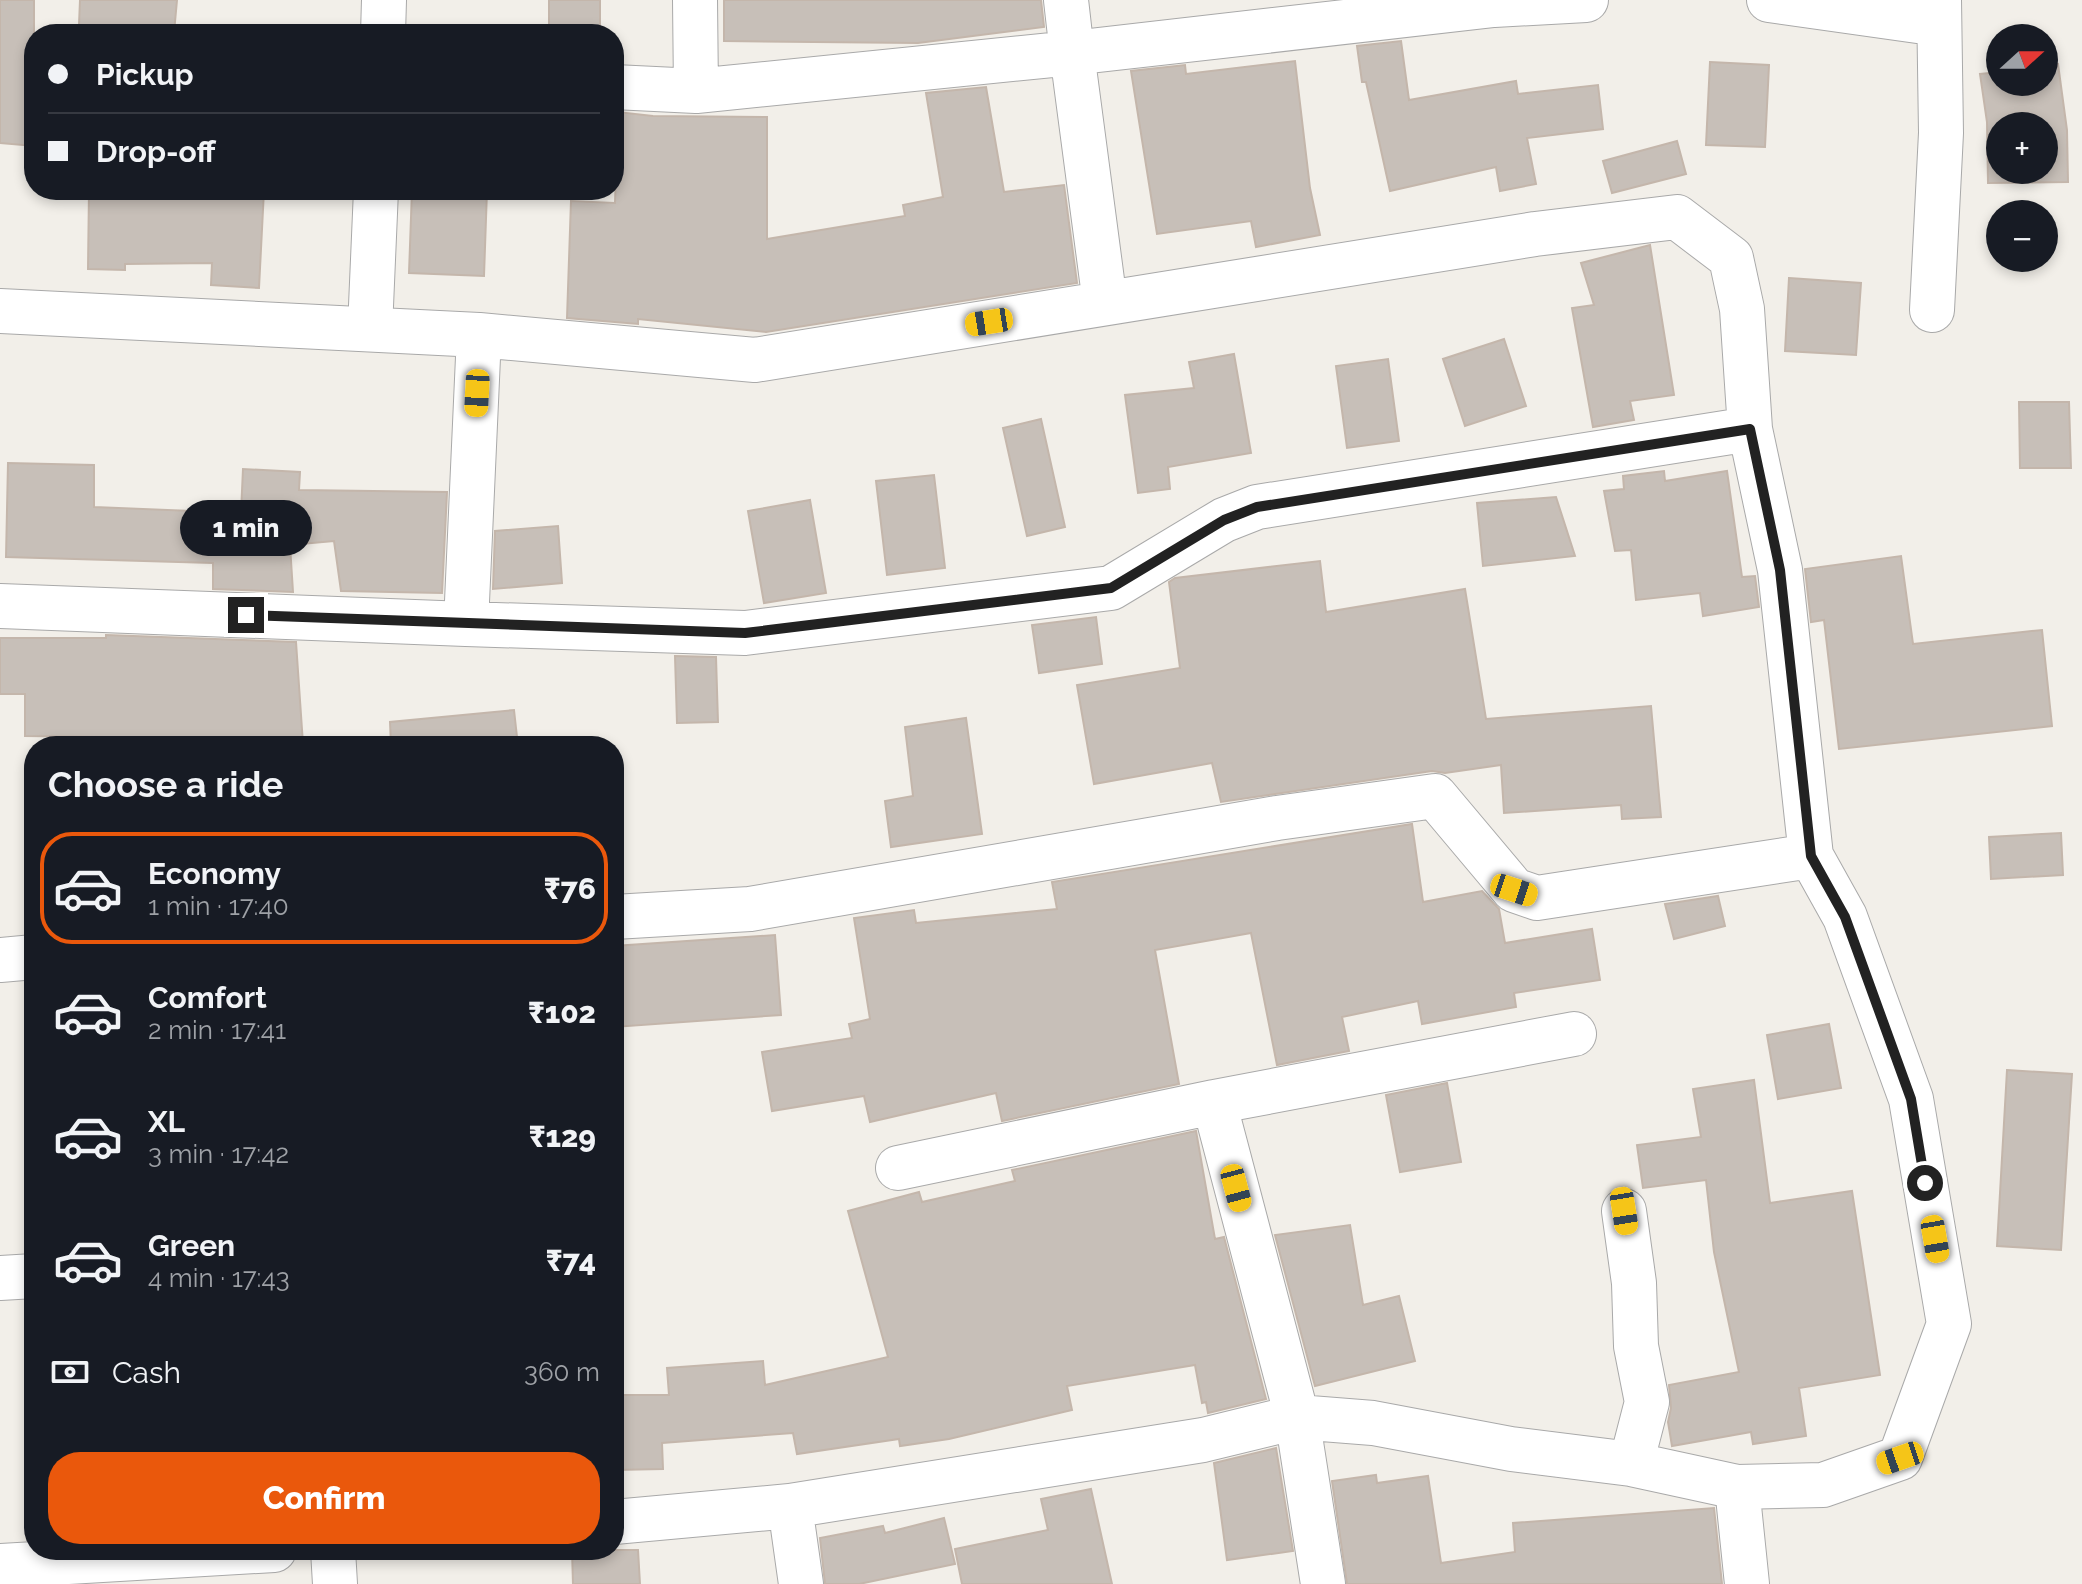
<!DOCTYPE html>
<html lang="en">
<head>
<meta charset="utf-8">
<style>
  :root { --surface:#171b24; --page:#242831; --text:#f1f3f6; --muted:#9ea1a6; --line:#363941; --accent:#ea580c }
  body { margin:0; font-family:Raleway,sans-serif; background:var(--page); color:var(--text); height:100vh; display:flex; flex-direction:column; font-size:30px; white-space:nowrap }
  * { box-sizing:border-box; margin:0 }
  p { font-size:26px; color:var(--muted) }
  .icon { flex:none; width:44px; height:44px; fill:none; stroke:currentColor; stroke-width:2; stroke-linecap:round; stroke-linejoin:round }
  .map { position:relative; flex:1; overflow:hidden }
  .drawer { position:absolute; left:24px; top:736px; width:600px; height:824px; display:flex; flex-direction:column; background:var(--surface); border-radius:32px; box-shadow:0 4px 12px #0003 }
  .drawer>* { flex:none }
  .top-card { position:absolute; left:24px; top:24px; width:600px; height:176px; border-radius:32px; box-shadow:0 4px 12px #0003; display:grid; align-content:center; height:176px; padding:0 24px; background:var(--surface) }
  .needle { width:52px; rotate:69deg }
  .tools { position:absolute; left:1986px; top:24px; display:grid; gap:16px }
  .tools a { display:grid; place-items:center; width:72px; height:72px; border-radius:50%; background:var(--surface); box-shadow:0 4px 12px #0003; font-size:40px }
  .end { position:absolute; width:36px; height:36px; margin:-18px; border:10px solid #222; background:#fff; box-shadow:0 0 0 4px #fff }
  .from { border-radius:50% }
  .bubble { position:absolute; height:56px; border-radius:28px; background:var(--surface); box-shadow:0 4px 12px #0003; font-size:26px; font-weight:800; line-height:56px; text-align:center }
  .car { position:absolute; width:24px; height:48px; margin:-24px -12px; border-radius:10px; box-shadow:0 0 6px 2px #0007; background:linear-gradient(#f5c518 24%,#345 0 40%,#f5c518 0 76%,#345 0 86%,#f5c518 0) }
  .top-card b { display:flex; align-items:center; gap:28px; height:76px; font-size:30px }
  .top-card b+b { border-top:2px solid var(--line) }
  .top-card i { width:20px; height:20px; background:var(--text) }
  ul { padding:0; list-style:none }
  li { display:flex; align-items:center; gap:24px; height:112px; margin:0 16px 12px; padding:0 8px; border:4px solid transparent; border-radius:32px }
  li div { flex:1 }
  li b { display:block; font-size:30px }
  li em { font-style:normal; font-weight:800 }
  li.selected { border-color:var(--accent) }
  li>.icon { width:72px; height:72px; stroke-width:1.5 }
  h2 { padding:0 24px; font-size:36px; line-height:96px }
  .pay { display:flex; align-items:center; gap:20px; height:88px; padding:0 24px; font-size:30px }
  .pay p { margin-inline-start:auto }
  .button { display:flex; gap:16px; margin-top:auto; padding:16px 24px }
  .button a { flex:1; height:92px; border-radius:32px; background:var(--accent); color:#fff; font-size:32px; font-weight:800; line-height:92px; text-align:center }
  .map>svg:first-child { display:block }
  .building { fill:#c7bfb8; stroke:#c4b6ab; stroke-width:2; fill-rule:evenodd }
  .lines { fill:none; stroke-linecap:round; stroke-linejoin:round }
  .minor-casing { stroke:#a9a9a9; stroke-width:46 }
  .minor { stroke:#fff; stroke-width:44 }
  .route { stroke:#222; stroke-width:10 }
</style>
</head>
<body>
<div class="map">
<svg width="2082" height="1584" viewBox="0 0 2082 1584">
  <rect width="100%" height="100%" fill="#f2efe9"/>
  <!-- building -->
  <path class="building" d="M 0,0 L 34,0 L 34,146 L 0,143 Z
    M 80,0 L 177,0 L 174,33 L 79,25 Z
    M 549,0 L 600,0 L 600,34 L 549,34 Z
    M 724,0 L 1041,0 L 1044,27 L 918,43 L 724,41 Z
    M 1401,41 L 1409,100 L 1516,81 L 1518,94 L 1598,85 L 1603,129 L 1527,138 L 1536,184 L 1500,191 L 1496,167 L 1390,191 L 1366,82 L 1362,82 L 1357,46 Z
    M 1295,61 L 1310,188 L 1320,235 L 1256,247 L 1251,221 L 1157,234 L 1131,71 L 1185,65 L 1186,74 Z
    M 1710,62 L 1769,65 L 1765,147 L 1706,145 Z
    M 2058,64 L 2067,130 L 2068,182 L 1988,183 L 1987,122 L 1980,74 L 2000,72 L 2000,82 L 2044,82 L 2044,66 ZM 2000,126 L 2044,126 L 2044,170 L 2000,170 Z
    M 986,87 L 1004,192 L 1064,185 L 1077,283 L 766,332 L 638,319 L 638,324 L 567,318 L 571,201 L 615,203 L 618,112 L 653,116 L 767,117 L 767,239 L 905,216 L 903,205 L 943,197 L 926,93 Z
    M 1677,141 L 1686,174 L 1612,193 L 1603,161 Z
    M 89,190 L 264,190 L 259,288 L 211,285 L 212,263 L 125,264 L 125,270 L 88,269 Z
    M 412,190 L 487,190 L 484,276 L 409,273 Z
    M 1650,245 L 1674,395 L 1630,401 L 1634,420 L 1593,427 L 1572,308 L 1594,305 L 1581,263 Z
    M 1789,278 L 1861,283 L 1856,355 L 1785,351 Z
    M 1504,339 L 1526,406 L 1465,426 L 1443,359 Z
    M 1234,354 L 1251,453 L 1168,467 L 1170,489 L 1138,493 L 1125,395 L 1194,388 L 1189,362 Z
    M 1388,359 L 1399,441 L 1347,448 L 1336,366 Z
    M 2019,402 L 2069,402 L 2071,468 L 2020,468 Z
    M 1041,419 L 1065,527 L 1027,536 L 1003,428 Z
    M 8,463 L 94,465 L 94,507 L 241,513 L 243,469 L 300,472 L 299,490 L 447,492 L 442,593 L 341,591 L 334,541 L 290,545 L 293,592 L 213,589 L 213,563 L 6,557 Z
    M 1664,471 L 1665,481 L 1727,471 L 1742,577 L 1755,576 L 1759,607 L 1703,616 L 1700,593 L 1636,600 L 1631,550 L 1615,551 L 1604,491 L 1624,489 L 1623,476 Z
    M 934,475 L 945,568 L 887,575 L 876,481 Z
    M 1556,497 L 1575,556 L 1483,566 L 1477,503 Z
    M 810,500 L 826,593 L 764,603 L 748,511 Z
    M 558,526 L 562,583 L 493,589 L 495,531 Z
    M 1901,556 L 1913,644 L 2042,630 L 2052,726 L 1839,749 L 1824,620 L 1811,622 L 1805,569 Z
    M 1320,561 L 1326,612 L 1465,589 L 1486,719 L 1651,706 L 1661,817 L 1622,819 L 1621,805 L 1504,813 L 1501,765 L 1445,773 L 1432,771 L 1221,802 L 1212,763 L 1094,784 L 1077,685 L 1180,668 L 1169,582 L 1175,578 Z
    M 1096,617 L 1102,664 L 1039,673 L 1032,625 Z
    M 106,635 L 296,642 L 303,744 L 169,746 L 105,741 L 105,737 L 25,736 L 25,694 L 0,694 L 0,638 L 106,638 Z
    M 675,656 L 716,657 L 718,722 L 677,723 Z
    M 514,710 L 518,746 L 391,746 L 390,722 Z
    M 966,718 L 982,834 L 891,847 L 885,801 L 913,796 L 905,727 Z
    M 1412,824 L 1423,902 L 1482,891 L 1499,909 L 1505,943 L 1592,929 L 1600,980 L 1514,993 L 1516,1007 L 1422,1024 L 1418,1001 L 1342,1017 L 1349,1051 L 1277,1065 L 1251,933 L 1155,950 L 1179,1084 L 1002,1121 L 996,1093 L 870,1122 L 864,1096 L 772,1111 L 762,1052 L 852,1038 L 849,1024 L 870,1019 L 854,918 L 914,910 L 916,923 L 1057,909 L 1052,882 Z
    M 2061,833 L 2063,875 L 1991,879 L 1989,837 Z
    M 1718,896 L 1725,926 L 1674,939 L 1665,904 Z
    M 775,935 L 781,1015 L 614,1027 L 614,946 Z
    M 1829,1024 L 1841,1088 L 1778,1099 L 1767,1035 Z
    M 2007,1070 L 2072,1074 L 2061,1250 L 1997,1246 Z
    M 1754,1080 L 1770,1203 L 1852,1191 L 1880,1375 L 1799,1388 L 1806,1436 L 1753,1444 L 1751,1432 L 1672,1446 L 1668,1422 L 1671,1408 L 1669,1385 L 1739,1372 L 1714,1252 L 1706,1180 L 1643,1188 L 1637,1145 L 1701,1137 L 1693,1089 Z
    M 1447,1083 L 1461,1162 L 1400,1172 L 1386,1095 Z
    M 1196,1131 L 1215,1239 L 1224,1237 L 1266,1399 L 1208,1413 L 1206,1402 L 1202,1403 L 1195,1365 L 1067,1386 L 1072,1410 L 949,1439 L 900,1446 L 899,1439 L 797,1454 L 793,1433 L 662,1443 L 663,1469 L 614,1470 L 614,1395 L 669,1395 L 667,1368 L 763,1361 L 765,1385 L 888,1357 L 848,1211 L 919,1192 L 922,1202 L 1015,1181 L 1012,1170 Z
    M 1350,1225 L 1363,1305 L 1399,1296 L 1415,1361 L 1315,1386 L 1275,1235 Z
    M 1276,1448 L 1293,1551 L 1227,1560 L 1214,1463 Z
    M 1376,1475 L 1377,1483 L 1428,1476 L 1441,1563 L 1515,1552 L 1513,1523 L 1714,1508 L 1722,1584 L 1347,1584 L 1332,1481 Z
    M 1091,1489 L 1112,1584 L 962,1584 L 955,1549 L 1048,1530 L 1041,1499 Z
    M 944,1518 L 955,1564 L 859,1584 L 825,1584 L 820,1538 L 883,1526 L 885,1533 Z
    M 572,1550 L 638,1550 L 640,1584 L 573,1584 Z"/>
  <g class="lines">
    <defs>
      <path id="minor" d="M 695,0 L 696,91
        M 1066,0 L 1072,53 L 1494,5 L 1586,0
        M 1769,0 L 1939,24
        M 383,34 L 384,0
        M 614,87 L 696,91 L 1072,53 L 1105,303
        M 1932,310 L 1941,133 L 1939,0
        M 0,311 L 479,335 L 755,360 L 1535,234 L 1677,217 L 1731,258 L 1742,309 L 1750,429 L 1780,570 L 1811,856 L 1537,898 L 1514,890 L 1435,796 L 1277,818 L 750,909 L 614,917
        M 370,329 L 376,190
        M 479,335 L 466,624 L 745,633 L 1111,588 L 1224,520 L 1257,507 L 1750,429
        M 0,606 L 466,624
        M 0,960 L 34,957
        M 898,1168 L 1214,1102
        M 1624,1211 L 1634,1283 L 1636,1346 L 1647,1402 L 1631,1464
        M 0,1278 L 34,1276
        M 1737,1487 L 1747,1584
        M 614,1522 L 790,1506
        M 333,1550 L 335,1584
        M 0,1566 L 274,1550
        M 801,1584 L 790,1506 L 1203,1440 L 1297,1417 L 1373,1423 L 1511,1449 L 1631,1464 L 1737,1487 L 1823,1485 L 1900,1458 L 1949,1324 L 1911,1099 L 1845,917 L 1811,856
        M 1323,1584 L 1297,1417 L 1214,1102 L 1574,1034"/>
    </defs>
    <!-- minor casing -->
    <use href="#minor" class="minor-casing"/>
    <!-- minor -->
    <use href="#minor" class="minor"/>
  </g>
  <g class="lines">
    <!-- route -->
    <path class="route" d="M 246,615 L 745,633 L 1111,588 L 1224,520 L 1257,507 L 1750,429 L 1780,570 L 1811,856 L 1845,917 L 1911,1099 L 1925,1183"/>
  </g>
</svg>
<div class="tools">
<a><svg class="needle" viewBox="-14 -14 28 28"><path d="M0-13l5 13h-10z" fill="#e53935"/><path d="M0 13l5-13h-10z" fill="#9ea1a6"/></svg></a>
<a>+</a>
<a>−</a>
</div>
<i class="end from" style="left:1925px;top:1183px"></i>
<i class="end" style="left:246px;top:615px"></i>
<div class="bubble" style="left:180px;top:500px;width:132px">1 min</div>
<i class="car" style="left:989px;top:322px;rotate:261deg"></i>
<i class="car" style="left:477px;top:393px;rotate:183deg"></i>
<i class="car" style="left:1514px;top:890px;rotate:108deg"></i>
<i class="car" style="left:1236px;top:1188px;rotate:165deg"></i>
<i class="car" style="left:1624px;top:1211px;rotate:171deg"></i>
<i class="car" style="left:1935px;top:1239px;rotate:170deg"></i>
<i class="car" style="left:1900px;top:1458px;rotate:251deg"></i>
<div class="top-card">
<b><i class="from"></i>Pickup</b>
<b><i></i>Drop-off</b>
</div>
<section class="drawer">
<h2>Choose a ride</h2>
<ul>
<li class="selected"><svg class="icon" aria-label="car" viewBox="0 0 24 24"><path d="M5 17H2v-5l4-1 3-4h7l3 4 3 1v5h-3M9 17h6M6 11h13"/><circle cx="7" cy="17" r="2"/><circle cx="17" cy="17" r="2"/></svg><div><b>Economy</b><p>1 min · 17:40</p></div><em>₹76</em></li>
<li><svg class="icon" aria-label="car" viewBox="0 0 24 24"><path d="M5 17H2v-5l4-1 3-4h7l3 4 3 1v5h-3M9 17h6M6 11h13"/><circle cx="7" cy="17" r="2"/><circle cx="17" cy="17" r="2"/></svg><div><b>Comfort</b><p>2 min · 17:41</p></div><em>₹102</em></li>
<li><svg class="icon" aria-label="car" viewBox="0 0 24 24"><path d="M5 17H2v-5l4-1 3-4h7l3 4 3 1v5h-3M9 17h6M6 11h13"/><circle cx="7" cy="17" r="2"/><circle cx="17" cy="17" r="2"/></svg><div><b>XL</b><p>3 min · 17:42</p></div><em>₹129</em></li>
<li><svg class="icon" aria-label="car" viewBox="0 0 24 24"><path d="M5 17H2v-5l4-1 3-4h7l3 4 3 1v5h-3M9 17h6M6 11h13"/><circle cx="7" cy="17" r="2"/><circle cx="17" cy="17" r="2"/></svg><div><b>Green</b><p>4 min · 17:43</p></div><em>₹74</em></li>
</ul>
<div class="pay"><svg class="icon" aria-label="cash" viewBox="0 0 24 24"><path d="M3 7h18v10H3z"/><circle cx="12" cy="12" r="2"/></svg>Cash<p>360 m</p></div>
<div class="button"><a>Confirm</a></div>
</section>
</div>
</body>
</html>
